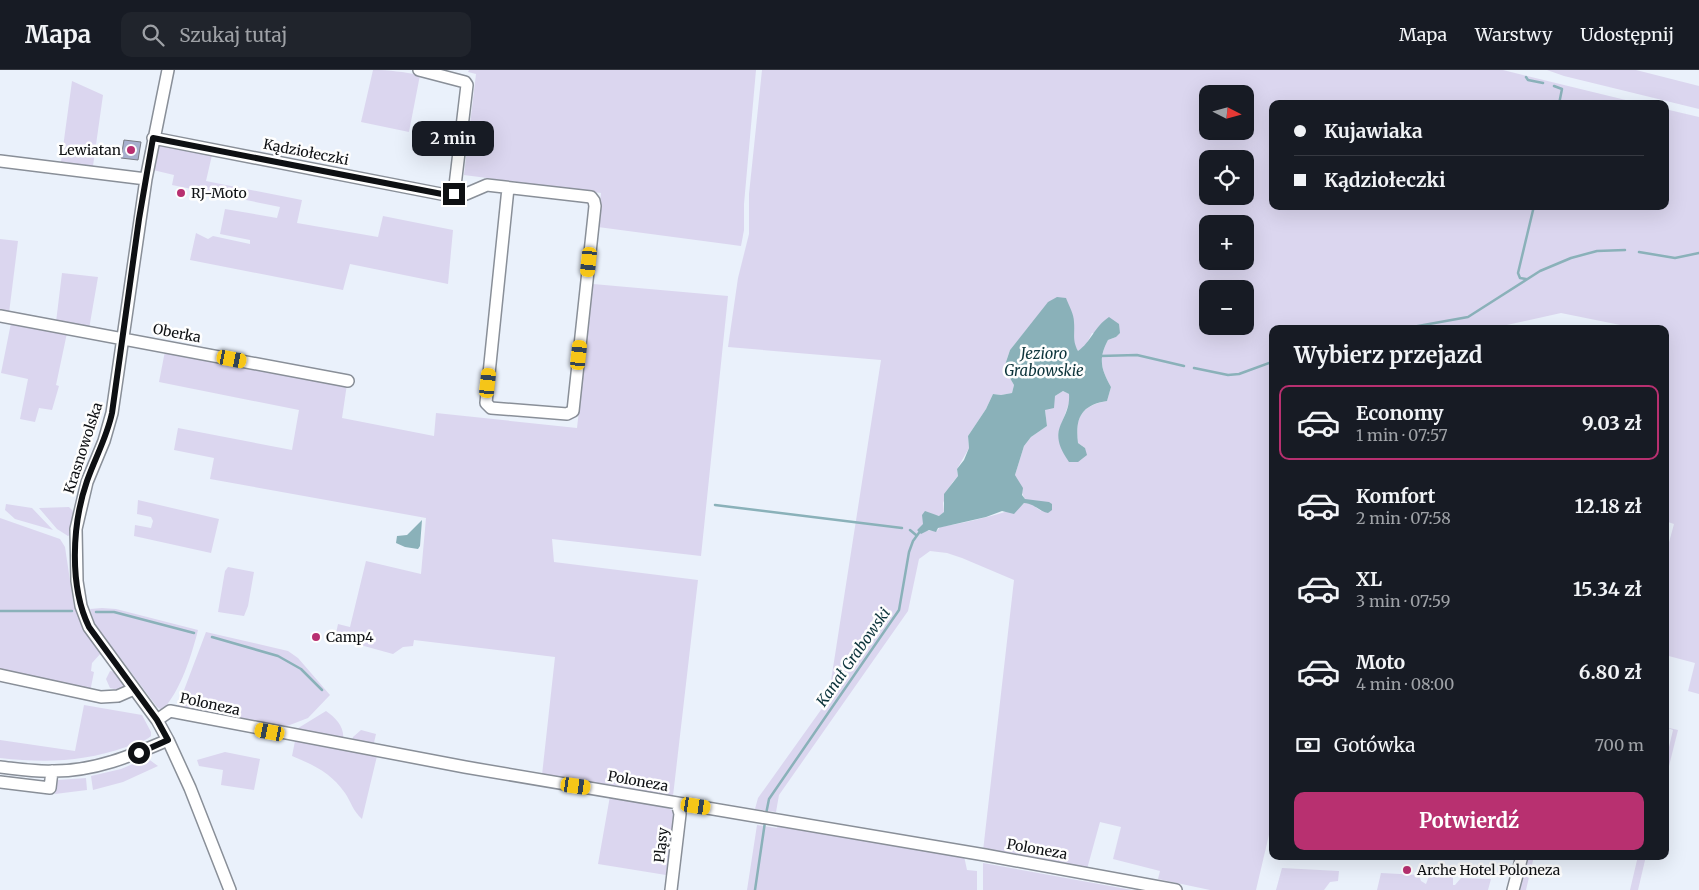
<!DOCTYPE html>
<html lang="pl">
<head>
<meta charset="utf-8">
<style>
  :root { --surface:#171b24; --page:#20242c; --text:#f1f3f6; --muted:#9ea1a6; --line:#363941; --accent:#b83070 }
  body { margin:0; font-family:Merriweather,serif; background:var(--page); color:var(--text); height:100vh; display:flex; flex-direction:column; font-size:19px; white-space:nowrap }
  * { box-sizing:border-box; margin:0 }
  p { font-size:16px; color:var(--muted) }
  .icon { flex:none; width:28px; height:28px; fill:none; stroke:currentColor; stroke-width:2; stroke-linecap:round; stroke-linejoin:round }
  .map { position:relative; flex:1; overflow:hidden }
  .panel { position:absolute; left:1269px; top:255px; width:400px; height:535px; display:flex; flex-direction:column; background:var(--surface); border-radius:10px; box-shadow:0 5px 20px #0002 }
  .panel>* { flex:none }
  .hud { position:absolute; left:1269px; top:30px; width:400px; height:110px; border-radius:10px; box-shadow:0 5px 20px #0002; display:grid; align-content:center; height:110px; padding:0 25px; background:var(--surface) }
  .needle { width:32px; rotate:96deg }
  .tools { position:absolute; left:1199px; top:15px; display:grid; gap:10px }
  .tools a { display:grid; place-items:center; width:55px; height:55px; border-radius:10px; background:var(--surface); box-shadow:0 5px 20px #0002; font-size:25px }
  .end { position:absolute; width:22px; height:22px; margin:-11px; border:6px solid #0e1013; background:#fff; box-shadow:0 0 0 2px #fff }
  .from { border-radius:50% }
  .bubble { position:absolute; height:35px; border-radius:10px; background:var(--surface); box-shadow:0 5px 20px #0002; font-size:16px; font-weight:700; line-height:35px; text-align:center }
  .car { position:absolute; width:15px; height:30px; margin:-15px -8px; border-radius:6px; box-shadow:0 0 4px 1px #0007; background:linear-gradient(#f5c518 24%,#345 0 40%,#f5c518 0 76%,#345 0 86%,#f5c518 0) }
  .hud b { display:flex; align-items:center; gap:18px; height:48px; font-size:19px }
  .hud b+b { border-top:1px solid var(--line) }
  .hud i { width:12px; height:12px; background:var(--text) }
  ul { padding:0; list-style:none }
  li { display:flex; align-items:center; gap:15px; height:75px; margin:0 10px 8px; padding:0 15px; border:2px solid transparent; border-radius:10px }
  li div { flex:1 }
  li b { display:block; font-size:19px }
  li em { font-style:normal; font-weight:700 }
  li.on { border-color:var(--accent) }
  li>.icon { width:45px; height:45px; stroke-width:1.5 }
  h2 { padding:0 25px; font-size:22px; line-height:60px }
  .pay { display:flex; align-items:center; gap:12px; height:55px; padding:0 25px; font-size:19px }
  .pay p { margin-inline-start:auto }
  .button { display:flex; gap:10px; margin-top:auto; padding:10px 25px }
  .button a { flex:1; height:58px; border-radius:10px; background:var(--accent); color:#fff; font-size:20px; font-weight:700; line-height:58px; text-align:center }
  header { display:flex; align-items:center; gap:30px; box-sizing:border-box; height:70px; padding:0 25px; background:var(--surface); border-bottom:1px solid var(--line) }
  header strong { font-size:24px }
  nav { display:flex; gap:28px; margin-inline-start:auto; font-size:18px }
  .search { width:350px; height:45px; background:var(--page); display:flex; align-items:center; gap:12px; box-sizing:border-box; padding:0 18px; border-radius:10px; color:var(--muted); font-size:19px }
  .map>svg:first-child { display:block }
  .green { fill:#dbd6ef; fill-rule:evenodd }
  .water { fill:#8ab1b9 }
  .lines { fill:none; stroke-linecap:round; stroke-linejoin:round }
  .stream { stroke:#8ab1b9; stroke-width:2.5 }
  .building { fill:#a7afcd; stroke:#787b84 }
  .minor-casing { stroke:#898f98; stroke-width:14 }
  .minor { stroke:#fff; stroke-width:11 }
  .route { stroke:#0e1013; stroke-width:6 }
  .poi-dot { fill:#b83070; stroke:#fefefe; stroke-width:2 }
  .labels { text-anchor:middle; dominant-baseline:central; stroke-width:5; stroke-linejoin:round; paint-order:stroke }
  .poi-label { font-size:14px; fill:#0e1013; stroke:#fefefe; text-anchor:start }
  .street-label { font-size:14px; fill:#0e1013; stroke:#fefefe }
  .water-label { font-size:15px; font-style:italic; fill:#0d343b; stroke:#fefefe }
</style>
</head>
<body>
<header>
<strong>Mapa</strong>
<div class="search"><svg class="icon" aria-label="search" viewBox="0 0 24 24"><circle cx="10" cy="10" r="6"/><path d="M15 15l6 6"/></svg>Szukaj tutaj</div>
<nav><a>Mapa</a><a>Warstwy</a><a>Udostępnij</a></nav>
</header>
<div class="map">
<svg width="1699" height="820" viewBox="0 0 1699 820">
  <rect width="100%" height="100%" fill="#eaf1fb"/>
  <!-- green -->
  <path class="green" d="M 373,0 C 390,0 403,2 420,5 L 409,62 L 361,52 Z
    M 469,0 L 756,0 L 744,134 L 744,160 L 741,176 L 598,157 L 601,123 L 464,105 L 476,4 L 468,2 Z
    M 762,0 L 1503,0 L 1642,34 L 1272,34 L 1272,136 L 1665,136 L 1665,39 L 1699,47 L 1699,624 L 1688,621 L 1695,593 L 1665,585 L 1665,487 L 1674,454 L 1665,451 L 1665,259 L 1640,259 L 1561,243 L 1489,259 L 1272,259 L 1272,752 L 1256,820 L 1210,820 L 1158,809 L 1160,801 L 1113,789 L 1121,757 L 1100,752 L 1087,799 L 983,781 L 1014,510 L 962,488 L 947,483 L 930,481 L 919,489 L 908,541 L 779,725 L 776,742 L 755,739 L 758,728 L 828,630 L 881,290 L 728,277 L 738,208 L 749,164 L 749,124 ZM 1208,24 L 1245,24 L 1245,61 L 1208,61 ZM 1208,89 L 1245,89 L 1245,126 L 1208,126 ZM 1208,154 L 1245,154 L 1245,191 L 1208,191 ZM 1208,219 L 1245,219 L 1245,256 L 1208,256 ZM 1074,252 L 1073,272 L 1078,281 L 1086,275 L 1092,263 L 1116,267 L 1108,270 C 1098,289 1101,299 1111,317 L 1107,331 C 1081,336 1075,347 1078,373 L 1085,378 L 1058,364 L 1070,330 L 1069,324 L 1063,321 L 1055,326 L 1045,340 L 1047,356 L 1031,367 L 1024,376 L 1015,405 L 1025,430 L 1039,431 L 1041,441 L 1030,433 L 1024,433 C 1017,442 954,455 940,457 L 937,461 L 917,460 L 935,445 L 940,446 L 944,442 L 943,433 L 952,413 L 958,406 L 957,399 L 969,378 L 968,366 L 986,339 L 993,324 L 1001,325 L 1012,323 L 1014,315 L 1004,298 L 1010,280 L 1029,257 Z
    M 1547,0 L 1636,0 L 1699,16 L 1699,39 L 1564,6 Z
    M 72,11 L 103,25 L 93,96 L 61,92 Z
    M 161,75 L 212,85 L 206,111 L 302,130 L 297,153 L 378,167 L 383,146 L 453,160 L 448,214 L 350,194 L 343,220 L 190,190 L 196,163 L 208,169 L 213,166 L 250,174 L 250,170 L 220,164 L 225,139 L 277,148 L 280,137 L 172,115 L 174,105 L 153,100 L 157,78 Z
    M 0,169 L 18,171 L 9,243 L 0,241 Z
    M 62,203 L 98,207 L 89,259 L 56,252 Z
    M 593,214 L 728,226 L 701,486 L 552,469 L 554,492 L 698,510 L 673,726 L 542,705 L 555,587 L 414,570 L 413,576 L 403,577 L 393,584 L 335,568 L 338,554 L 350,557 L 366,491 L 421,504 L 426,448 L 210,409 L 214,388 L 174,380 L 178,358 L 292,380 L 299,340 L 159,312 L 165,281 L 347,314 L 342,348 L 434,366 L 436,343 L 577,358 Z
    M 11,253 L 67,263 L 56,315 L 59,316 L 52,340 L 39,338 L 35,352 L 20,349 L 28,309 L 1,303 Z
    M 138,430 L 219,449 L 211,483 L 134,466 L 135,455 L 151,458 L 153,451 L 151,447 L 137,444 Z
    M 6,434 L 32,438 L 53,460 L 15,449 L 5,440 Z
    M 69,437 L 74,442 L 70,465 L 68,466 L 57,459 L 39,438 Z
    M 0,448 L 60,469 L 65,477 L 74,537 L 102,582 L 92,593 L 91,601 L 94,602 L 90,622 L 0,601 Z
    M 228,497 L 254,502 L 248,536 L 244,546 L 218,542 L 225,501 Z
    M 102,538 L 116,539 L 198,560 C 192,584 180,623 162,640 L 157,637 L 95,554 L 90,539 Z
    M 206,562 L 288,581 L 298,588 L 330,625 L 308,648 L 282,658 L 185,639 L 178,636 Z
    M 110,601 L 116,602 L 125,618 L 119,620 L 110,618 L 106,609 Z
    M 84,635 L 142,645 L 151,662 L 151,666 C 145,672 134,674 126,677 C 83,692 45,693 0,688 L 0,670 L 75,681 Z
    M 326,641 C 336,648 345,657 343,670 L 295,660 Z
    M 1665,657 L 1678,660 L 1665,712 L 1665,682 L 1667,683 L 1669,678 L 1665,676 L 1669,677 L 1673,660 Z
    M 361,660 L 376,664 L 373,677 L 352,673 L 353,667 Z
    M 295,671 L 377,686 L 362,749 C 353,741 351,732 345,723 C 331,703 314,695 292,686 Z
    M 225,682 L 260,689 L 254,720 L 221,715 L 223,700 L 199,696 L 197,690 Z
    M 147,688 L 158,696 L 123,712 L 93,720 L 91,706 L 121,699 Z
    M 86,708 L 87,720 L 55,724 L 56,713 L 58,710 Z
    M 610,726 L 666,736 L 674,742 L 666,805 L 598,794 Z
    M 778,754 L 964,786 L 967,800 L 977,801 L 977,820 L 747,820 L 757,755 L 777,758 Z
    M 1527,786 L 1534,786 L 1526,820 L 1518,820 Z
    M 1638,786 L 1646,786 L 1638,820 L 1630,820 Z
    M 983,793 L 1132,820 L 983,820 Z
    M 1282,798 L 1339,801 L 1338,811 L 1330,812 L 1324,820 L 1276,820 Z
    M 1381,803 L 1419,805 L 1421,811 L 1426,814 L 1429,806 L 1453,807 L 1453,815 L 1455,815 L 1461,808 L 1491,809 L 1488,820 L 1377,820 Z"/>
  <!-- water -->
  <path class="water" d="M 1057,227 L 1066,228 C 1069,236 1074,244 1074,252 C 1075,264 1072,270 1078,281 C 1091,272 1094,257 1109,247 L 1119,254 L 1120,263 L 1116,267 L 1108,270 C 1098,289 1101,299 1111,317 L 1107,331 C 1081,335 1075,348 1078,373 L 1085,378 L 1087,385 L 1078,392 L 1069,392 C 1044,357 1071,353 1069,324 L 1063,321 L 1055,326 L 1054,338 L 1045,340 L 1047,356 L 1031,367 L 1024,376 L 1015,405 L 1023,418 L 1022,425 L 1025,429 L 1049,432 L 1052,434 L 1052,440 L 1048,443 C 1039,441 1033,433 1024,433 L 1014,444 L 1002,441 L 986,447 L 938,458 L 936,462 L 929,460 L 921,464 L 917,460 L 923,454 L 922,445 L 925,441 L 939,446 L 944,442 L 944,424 L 958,406 L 957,399 L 964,390 L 969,378 L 968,366 L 986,339 L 993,324 L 1001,325 L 1012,323 L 1014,315 L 1004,298 L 1010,280 L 1048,232 Z
    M 422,450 L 420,476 L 418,479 L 405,477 L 396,473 L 397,466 L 407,465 Z"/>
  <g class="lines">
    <!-- stream -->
    <path class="stream" d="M 1526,7 L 1528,10 L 1543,13
      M 1554,16 L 1562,19 L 1559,34
      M 1639,182 L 1675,188 L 1699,183
      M 1526,209 L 1520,208 L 1518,203 L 1534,136
      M 1407,258 L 1468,247 L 1540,201 L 1571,188 L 1597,181 L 1625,180
      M 1100,286 L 1137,285 L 1184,296
      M 1194,298 L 1228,305 L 1239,304 L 1272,292
      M 715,435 L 902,458
      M 910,460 L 916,465
      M 0,541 L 72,541
      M 96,542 L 114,542 L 194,563
      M 212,567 L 278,586 L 301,599 L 322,620
      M 766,744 L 769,729 L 899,540 L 909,482 L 913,471 L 921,460
      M 755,820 L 765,752"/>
  </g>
  <!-- building -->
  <path class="building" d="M 124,70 L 141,72 L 138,90 L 121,88 Z"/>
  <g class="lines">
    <defs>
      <path id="minor" d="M 168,0 L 146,109 L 112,343 L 104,371 L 87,412 L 76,459 L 77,511 L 81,536 L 89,557 L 157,650 L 168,670 L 190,718 L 230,820
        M 419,0 L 465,12 L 467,15 L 454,124
        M 153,68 L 441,124 L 466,124 L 487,115 L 591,127 L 594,131 L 595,136 L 573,341 L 567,344 L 491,338 L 486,333 L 508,118
        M 0,91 L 146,109
        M 0,246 L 348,311
        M 0,605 L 101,627 L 118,626 L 134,619
        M 157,650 L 170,641 L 465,697 L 985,785 L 1176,820
        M 0,697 C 18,699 36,702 54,701 C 95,701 131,686 168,670
        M 0,712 L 50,718 L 52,701
        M 671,820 L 680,744 L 677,733
        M 1513,820 L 1522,786"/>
    </defs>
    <!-- minor casing -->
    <use href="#minor" class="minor-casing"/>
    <!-- minor -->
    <use href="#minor" class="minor"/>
  </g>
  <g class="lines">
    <!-- route -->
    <path class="route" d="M 139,683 L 168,670 L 157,650 L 89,557 C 69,516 72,454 87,411 C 95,388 107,367 112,343 L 139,149 L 153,68 L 442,124 L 454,124"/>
  </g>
  <!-- markers -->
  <g class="poi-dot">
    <circle cx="131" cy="80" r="5"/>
    <circle cx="181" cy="123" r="5"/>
    <circle cx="316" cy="567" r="5"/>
    <circle cx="1407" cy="800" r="5"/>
  </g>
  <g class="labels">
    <!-- poi labels -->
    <g class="poi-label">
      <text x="121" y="80" text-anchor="end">Lewiatan</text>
      <text x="191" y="123">RJ-Moto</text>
      <text x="326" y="567">Camp4</text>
      <text x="1417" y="800">Arche Hotel Poloneza</text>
    </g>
    <!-- street labels -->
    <g class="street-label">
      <text transform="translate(306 82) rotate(11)">Kądziołeczki</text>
      <text transform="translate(177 263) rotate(11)">Oberka</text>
      <text transform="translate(83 378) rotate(-72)">Krasnowolska</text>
      <text transform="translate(210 634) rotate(12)">Poloneza</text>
      <text transform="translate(638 711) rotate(10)">Poloneza</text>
      <text transform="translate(661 775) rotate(-84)">Pląsy</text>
      <text transform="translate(1037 779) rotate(10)">Poloneza</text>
    </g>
    <!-- water labels -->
    <g class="water-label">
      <text x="1044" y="283">Jezioro<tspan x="1044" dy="17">Grabowskie</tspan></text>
      <text transform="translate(853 587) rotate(-55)">Kanał Grabowski</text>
    </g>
  </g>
</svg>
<div class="tools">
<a><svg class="needle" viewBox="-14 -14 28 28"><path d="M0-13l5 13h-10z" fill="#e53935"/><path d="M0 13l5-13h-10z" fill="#9ea1a6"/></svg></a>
<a><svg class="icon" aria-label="locate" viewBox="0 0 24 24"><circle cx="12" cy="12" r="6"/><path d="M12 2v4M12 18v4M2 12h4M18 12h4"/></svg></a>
<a>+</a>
<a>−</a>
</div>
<i class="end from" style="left:139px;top:683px"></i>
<i class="end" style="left:454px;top:124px"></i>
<div class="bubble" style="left:412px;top:51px;width:82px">2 min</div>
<i class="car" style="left:589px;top:192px;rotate:186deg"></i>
<i class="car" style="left:579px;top:285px;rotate:6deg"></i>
<i class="car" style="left:232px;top:289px;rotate:101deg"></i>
<i class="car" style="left:488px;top:313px;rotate:6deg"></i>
<i class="car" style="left:270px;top:662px;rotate:281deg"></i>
<i class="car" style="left:576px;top:716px;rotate:98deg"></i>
<i class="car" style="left:696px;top:736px;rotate:99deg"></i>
<div class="hud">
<b><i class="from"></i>Kujawiaka</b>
<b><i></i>Kądziołeczki</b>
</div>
<section class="panel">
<h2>Wybierz przejazd</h2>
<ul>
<li class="on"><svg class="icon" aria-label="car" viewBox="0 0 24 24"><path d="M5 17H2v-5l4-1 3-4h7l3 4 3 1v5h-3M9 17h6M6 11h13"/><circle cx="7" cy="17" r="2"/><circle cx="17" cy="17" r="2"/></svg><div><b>Economy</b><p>1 min · 07:57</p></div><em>9.03 zł</em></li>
<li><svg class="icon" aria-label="car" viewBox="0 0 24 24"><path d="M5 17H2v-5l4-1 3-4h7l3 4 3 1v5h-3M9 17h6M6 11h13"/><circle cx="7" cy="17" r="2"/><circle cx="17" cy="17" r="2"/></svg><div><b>Komfort</b><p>2 min · 07:58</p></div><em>12.18 zł</em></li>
<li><svg class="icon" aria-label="car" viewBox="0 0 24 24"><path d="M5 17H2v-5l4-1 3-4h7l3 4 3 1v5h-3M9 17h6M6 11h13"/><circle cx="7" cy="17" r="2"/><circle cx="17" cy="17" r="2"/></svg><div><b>XL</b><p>3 min · 07:59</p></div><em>15.34 zł</em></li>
<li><svg class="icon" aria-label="car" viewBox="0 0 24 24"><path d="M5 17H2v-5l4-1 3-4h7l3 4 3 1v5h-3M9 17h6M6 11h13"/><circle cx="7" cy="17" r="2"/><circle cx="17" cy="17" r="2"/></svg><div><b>Moto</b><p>4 min · 08:00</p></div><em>6.80 zł</em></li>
</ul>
<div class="pay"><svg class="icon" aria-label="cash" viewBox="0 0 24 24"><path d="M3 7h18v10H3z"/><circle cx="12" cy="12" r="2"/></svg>Gotówka<p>700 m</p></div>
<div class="button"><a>Potwierdź</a></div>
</section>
</div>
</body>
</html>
